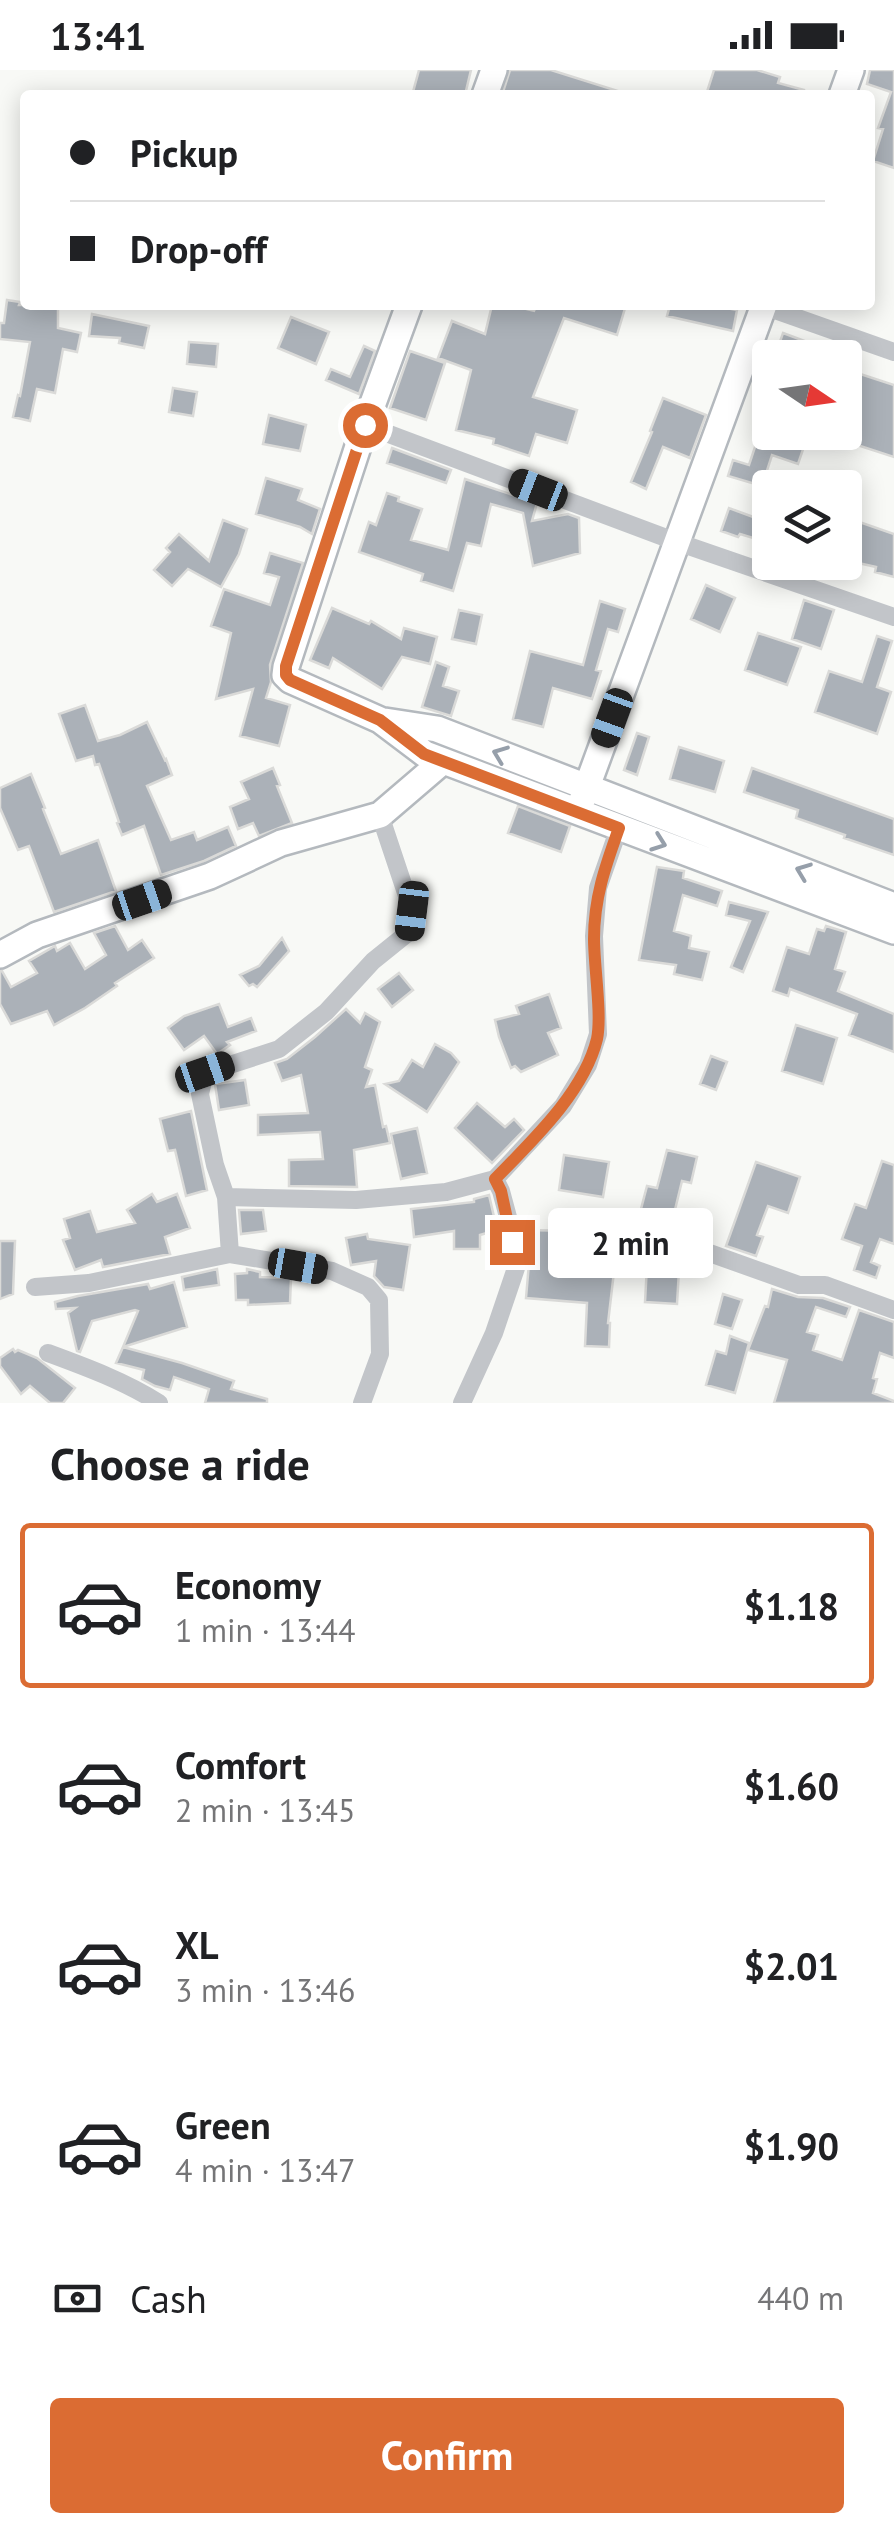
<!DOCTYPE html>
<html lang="en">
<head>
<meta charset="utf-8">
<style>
  :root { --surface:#fff; --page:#f2f2f2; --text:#202124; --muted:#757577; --line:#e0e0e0; --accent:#db6c33 }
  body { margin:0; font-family:"PT Sans",sans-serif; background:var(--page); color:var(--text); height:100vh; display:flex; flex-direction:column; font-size:38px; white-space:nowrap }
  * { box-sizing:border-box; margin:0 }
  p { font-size:32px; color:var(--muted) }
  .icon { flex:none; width:55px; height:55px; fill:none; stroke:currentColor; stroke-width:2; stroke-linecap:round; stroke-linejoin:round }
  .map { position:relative; height:1333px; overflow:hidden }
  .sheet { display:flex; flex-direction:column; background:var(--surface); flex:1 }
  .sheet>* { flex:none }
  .hud { position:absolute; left:20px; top:20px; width:855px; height:220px; border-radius:10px; box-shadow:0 5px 25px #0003; display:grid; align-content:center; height:220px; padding:0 50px; background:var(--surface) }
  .needle { width:65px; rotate:103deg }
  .tools { position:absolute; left:752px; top:270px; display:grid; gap:20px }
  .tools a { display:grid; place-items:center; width:110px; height:110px; border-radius:10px; background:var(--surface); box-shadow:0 5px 25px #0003; font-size:50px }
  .end { position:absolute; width:45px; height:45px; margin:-22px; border:12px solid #db6c33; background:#fff; box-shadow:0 0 0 5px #fff }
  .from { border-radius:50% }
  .bubble { position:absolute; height:70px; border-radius:10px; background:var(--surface); box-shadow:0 5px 25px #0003; font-size:32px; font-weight:800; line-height:70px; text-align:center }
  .car { position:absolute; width:30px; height:60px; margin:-30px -15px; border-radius:12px; box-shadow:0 0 8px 2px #0007; background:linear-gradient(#222 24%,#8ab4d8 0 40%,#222 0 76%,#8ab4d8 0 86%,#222 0) }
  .hud b { display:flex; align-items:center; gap:35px; height:95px; font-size:38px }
  .hud b+b { border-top:2px solid var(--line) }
  .hud i { width:25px; height:25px; background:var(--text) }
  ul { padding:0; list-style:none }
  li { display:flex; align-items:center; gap:30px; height:165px; margin:0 20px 15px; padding:0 30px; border:5px solid transparent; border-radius:10px }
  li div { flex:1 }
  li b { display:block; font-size:38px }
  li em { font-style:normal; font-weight:800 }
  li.selected { border-color:var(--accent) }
  li>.icon { width:90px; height:90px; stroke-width:1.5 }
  h2 { padding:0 50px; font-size:45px; line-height:120px }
  .pay { display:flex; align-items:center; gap:25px; height:110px; padding:0 50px; font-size:38px }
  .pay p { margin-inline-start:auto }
  .action { display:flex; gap:20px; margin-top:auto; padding:20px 50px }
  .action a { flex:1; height:115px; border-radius:10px; background:var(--accent); color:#fff; font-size:40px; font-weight:800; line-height:115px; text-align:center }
  .status { display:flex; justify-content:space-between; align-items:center; height:70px; padding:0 50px; background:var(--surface); direction:ltr }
  .status svg { height:28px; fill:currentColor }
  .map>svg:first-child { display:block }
  .building { fill:#abb1b8; stroke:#dadad8; stroke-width:2.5 }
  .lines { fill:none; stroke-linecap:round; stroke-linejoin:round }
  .secondary-casing { stroke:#b4b9be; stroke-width:30 }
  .street { stroke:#c2c5c9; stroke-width:18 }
  .secondary { stroke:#fff; stroke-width:25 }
  .oneway { stroke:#969faa }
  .route { stroke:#db6c33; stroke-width:12 }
</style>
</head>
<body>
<div class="status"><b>13:41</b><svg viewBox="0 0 49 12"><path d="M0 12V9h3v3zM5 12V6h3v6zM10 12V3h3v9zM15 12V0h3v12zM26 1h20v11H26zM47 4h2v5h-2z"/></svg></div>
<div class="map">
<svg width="894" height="1333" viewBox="0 0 894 1333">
  <rect width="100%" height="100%" fill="#f8f9f6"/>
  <!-- building -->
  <path class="building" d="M 419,0 L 471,0 L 465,25 L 423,25 L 413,22 Z
    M 510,0 L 551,0 L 621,22 L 620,25 L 502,25 Z
    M 714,0 L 757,0 L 780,7 L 778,13 L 804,20 L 804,25 L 706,25 Z
    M 870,0 L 894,0 L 894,98 L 873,91 L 883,59 L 878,58 L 891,22 L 867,14 Z
    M 7,230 L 20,232 L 19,235 L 58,235 L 58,258 L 81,263 L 77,282 L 63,279 L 55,323 L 37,319 L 30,351 L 13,347 L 18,325 L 20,326 L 30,272 L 0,269 L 0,253 L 4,253 Z
    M 492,235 L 510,235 L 535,241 L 531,238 L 531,235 L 626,235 L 617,265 L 564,248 L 533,327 L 577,340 L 567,373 L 536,364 L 529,386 L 493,374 L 494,369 L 456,360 L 471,300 L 438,288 L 452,251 L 485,264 Z
    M 670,235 L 710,235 L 737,240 L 733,261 L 667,246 Z
    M 92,244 L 149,256 L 144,278 L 119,273 L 120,268 L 89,266 Z
    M 291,247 L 329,262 L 316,294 L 278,278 Z
    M 783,263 L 818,276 L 814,288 L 788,288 L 776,283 Z
    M 189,272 L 218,274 L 216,297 L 187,294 Z
    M 364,276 L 375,281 L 359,324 L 326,310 L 331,299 L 350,307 Z
    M 410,281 L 445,293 L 426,350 L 390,338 Z
    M 845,299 L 894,315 L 894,387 L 845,371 Z
    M 173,318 L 197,322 L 193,346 L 169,342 Z
    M 663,328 L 706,345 L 690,388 L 663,377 L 646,419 L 631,412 L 652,362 L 650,361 Z
    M 269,345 L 306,355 L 300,381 L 263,374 Z
    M 760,362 L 809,362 L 798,394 L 772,385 L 762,416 L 728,406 L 733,390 L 749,395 Z
    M 392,378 L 451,400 L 446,413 L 387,393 Z
    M 266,408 L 302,419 L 298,430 L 320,439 L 312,464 L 300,457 L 256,444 Z
    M 465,409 L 537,433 L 532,451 L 568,444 L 579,448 L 580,483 L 533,496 L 523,443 L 491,434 L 481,476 L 467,473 L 453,521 L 421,511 L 423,504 L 359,482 L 369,452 L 376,455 L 387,423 L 399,427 L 398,431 L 422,439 L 411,470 L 448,480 Z
    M 767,412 L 770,413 L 770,473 L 740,464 L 738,467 L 721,461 L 729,438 L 756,448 Z
    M 845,447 L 894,464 L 894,507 L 875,502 L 876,497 L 845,490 L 847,463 L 845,462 Z
    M 223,450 L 247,459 L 239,484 L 221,517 L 188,499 L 172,516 L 154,500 L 170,482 L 166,478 L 179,464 L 209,491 Z
    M 270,483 L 303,493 L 270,595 L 271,612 L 266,628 L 290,635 L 279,676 L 240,666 L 253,619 L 216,629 L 231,563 L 211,556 L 224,519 L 270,535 L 279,507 L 264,503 Z
    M 706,515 L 735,528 L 720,562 L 691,549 Z
    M 804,530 L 834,540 L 821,579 L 792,569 Z
    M 600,531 L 625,539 L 618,562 L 608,559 L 596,600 L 601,601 L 592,629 L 553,618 L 543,657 L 513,649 L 530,581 L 583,595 Z
    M 332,538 L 369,554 L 371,551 L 401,569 L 404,558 L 437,567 L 430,594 L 402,587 L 382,619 L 333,588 L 329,598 L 310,590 Z
    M 459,540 L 482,545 L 476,574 L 452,569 Z
    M 758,563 L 801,577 L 787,615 L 745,600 Z
    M 877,566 L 892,571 L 877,617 L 891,622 L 877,664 L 815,642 L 829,601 L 862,612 Z
    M 436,592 L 449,597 L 443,616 L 459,621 L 451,646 L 422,637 Z
    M 85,635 L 98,671 L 120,665 L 147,652 L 165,690 L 166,689 L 172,705 L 147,716 L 171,770 L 194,762 L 197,770 L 228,757 L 236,776 L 204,791 L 161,805 L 144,756 L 122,765 L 117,753 L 119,752 L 99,694 L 95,695 L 93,686 L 76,691 L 59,644 Z
    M 637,663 L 649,667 L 637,705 L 624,700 Z
    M 679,677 L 724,691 L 715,722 L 670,709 Z
    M 273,698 L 280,715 L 277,716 L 292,753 L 259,766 L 253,753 L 238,759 L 230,737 L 249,729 L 241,712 Z
    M 752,698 L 894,749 L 894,785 L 844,768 L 845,765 L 796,748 L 798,740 L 744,722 Z
    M 31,704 L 45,738 L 43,739 L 61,784 L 98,770 L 116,821 L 54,842 L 29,776 L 18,780 L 0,738 L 0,718 Z
    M 518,736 L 570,756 L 561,782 L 508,763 Z
    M 657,797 L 684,801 L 683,808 L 722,821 L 717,836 L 683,825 L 674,861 L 691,866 L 689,878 L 709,882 L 702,910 L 674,904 L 676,895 L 639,890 Z
    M 729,832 L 768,842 L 743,902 L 731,897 L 750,851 L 726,845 Z
    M 115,856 L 128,880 L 142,870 L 154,888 L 115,913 L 117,916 L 85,938 L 54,955 L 47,941 L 11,954 L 0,934 L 0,901 L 2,901 L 11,917 L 37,903 L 29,891 L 55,876 L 57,881 L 70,873 L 85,899 L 106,885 L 94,863 Z
    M 826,856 L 846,862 L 835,899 L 845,902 L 838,921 L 894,944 L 894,982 L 849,965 L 857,944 L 790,919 L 788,926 L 773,921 L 787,877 L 809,884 L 817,859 L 824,861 Z
    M 282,868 L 289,881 L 257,917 L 253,914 L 249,916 L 240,905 L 259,896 Z
    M 399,903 L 413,920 L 392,937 L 378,919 Z
    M 549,924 L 561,958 L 548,963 L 558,985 L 521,1002 L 515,996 L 511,998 L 499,967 L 495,950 L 519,944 L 516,936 Z
    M 219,934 L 228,957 L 251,948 L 256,961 L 227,972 L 230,975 L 217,984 L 204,966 L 184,980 L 168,958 L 184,946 Z
    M 346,939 L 360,953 L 365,943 L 380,952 L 365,997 L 372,1000 L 366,1017 L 375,1015 L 383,1057 L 386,1056 L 390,1073 L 354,1080 L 357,1117 L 289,1116 L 289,1090 L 323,1089 L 320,1062 L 258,1065 L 258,1045 L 308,1043 L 301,1005 L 282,1011 L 275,993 L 287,989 L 315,967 Z
    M 796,955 L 837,968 L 823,1014 L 782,1001 Z
    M 435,974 L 451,983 L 459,992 L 427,1042 L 385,1014 L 399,1011 L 412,990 L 423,997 Z
    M 711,986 L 727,992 L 716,1020 L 700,1014 Z
    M 245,1010 L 249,1035 L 219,1040 L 215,1014 Z
    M 477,1033 L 505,1057 L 514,1049 L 524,1060 L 492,1093 L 455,1058 Z
    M 191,1041 L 207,1120 L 186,1126 L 175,1080 L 168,1081 L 160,1049 Z
    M 417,1058 L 427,1103 L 401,1109 L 391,1064 Z
    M 667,1080 L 697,1087 L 691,1113 L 682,1111 L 673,1148 L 641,1139 L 647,1116 L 657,1118 Z
    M 564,1085 L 609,1092 L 603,1127 L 559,1120 Z
    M 882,1091 L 894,1095 L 894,1174 L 880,1169 L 871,1192 L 880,1196 L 876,1208 L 854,1200 L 862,1176 L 842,1169 L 855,1134 L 866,1138 Z
    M 756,1092 L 800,1107 L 788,1143 L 768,1136 L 757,1165 L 763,1167 L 756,1186 L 726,1176 Z
    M 152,1124 L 157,1132 L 177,1124 L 190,1158 L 165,1167 L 170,1184 L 103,1197 L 101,1190 L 75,1200 L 63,1170 L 70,1168 L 64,1149 L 90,1141 L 97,1162 L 135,1153 L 127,1140 Z
    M 489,1125 L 497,1160 L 480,1165 L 480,1179 L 454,1179 L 454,1161 L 414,1167 L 411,1139 L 474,1132 L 474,1129 Z
    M 239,1140 L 263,1140 L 266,1161 L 241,1164 Z
    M 668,1148 L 692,1155 L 690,1164 L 681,1166 L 678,1173 L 680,1183 L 677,1234 L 645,1232 L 648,1177 L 660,1177 Z
    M 524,1160 L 574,1161 L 574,1187 L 615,1193 L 608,1253 L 610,1253 L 609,1277 L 585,1276 L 587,1233 L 526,1228 L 529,1193 Z
    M 367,1164 L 368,1169 L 410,1175 L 403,1220 L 384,1217 L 374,1206 L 376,1191 L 351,1195 L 346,1168 Z
    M 0,1171 L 15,1171 L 13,1224 L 0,1229 Z
    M 217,1199 L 219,1215 L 184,1220 L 182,1207 Z
    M 247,1199 L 260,1202 L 260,1207 L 291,1208 L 290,1233 L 248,1235 L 248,1230 L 236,1230 L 235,1204 L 247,1203 Z
    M 174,1212 L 187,1257 L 123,1277 L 138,1241 L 135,1240 L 92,1251 L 80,1282 L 77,1281 L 68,1243 L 75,1238 L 56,1239 L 55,1232 L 78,1226 L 148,1214 L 150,1219 Z
    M 772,1219 L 798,1227 L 823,1228 L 850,1237 L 846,1247 L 816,1237 L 807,1262 L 818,1265 L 813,1280 L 842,1290 L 859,1240 L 894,1252 L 894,1288 L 880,1283 L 873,1308 L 877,1309 L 873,1323 L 894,1331 L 894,1333 L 774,1333 L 787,1290 L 748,1280 L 765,1236 L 768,1237 Z
    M 723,1224 L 742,1230 L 732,1259 L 715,1254 Z
    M 730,1266 L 749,1273 L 735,1323 L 706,1315 L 716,1281 L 726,1284 Z
    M 123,1277 L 182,1293 L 234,1311 L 231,1319 L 267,1329 L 267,1333 L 205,1333 L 209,1319 L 174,1307 L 170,1320 L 155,1316 L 142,1309 L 144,1300 L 116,1293 Z
    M 13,1279 L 15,1282 L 18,1280 L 37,1288 L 75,1318 L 63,1333 L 50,1333 L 30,1316 L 21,1324 L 0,1296 L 0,1288 Z"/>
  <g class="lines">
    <defs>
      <path id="secondary" d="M 485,25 L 494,0
        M 842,25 L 851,0
        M 409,235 L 365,355 L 286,597 L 285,605 L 290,610 L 380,650 L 425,684 L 894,861
        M 385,651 L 437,659 L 894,836
        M 581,733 L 764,235
        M 0,885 L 37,865 L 210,806 L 281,773 L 380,745 L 443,691"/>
    </defs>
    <!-- secondary casing -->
    <use href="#secondary" class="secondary-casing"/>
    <!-- street -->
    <path class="street" d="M 761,235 L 894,282
      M 365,355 L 677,472 L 894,547
      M 226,1127 L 356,1130 L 446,1122 L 495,1109 L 563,1036 L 588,995 L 598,964 L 594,866 L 598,818 L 619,758
      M 690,1176 L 799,1215 L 825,1215 L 894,1240
      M 230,1184 L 226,1127 L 215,1095 L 200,1024 L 205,1003 L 279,979 L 326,942 L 373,891 L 409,862 L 412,841 L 380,745
      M 35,1217 L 89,1213 L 230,1184 L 332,1201 L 368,1217 L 379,1230 L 380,1284 L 362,1333
      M 48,1283 C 86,1297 124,1311 159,1333
      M 462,1333 L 494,1263 L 516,1198 L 508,1147 L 501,1121 L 495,1109"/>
    <!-- secondary -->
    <use href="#secondary" class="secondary"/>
  </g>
  <!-- one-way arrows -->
  <defs><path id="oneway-chevron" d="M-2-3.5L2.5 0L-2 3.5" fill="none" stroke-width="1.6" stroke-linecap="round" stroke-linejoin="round" transform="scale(2.5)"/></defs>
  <g class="oneway">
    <use href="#oneway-chevron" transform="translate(500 684) rotate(-159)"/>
    <use href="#oneway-chevron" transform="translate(659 773) rotate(20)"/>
    <use href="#oneway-chevron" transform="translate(803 801) rotate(-159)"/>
  </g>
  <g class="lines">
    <!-- route -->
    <path class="route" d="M 365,355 L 286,596 L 286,605 L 290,610 L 380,650 L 424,684 L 619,758 C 605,797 594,828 594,869 C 594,896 602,945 597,969 C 584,1022 533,1070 495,1109 L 501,1121 L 512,1172"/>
  </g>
</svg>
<div class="tools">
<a><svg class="needle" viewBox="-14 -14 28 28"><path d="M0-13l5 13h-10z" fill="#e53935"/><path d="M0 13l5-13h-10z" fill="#757577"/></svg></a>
<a><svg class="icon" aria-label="layers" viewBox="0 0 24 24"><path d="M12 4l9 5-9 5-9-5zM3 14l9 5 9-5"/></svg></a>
</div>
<i class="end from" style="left:365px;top:355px"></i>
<i class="end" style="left:512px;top:1172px"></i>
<div class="bubble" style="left:548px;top:1138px;width:165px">2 min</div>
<i class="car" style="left:538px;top:420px;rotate:291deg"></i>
<i class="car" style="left:612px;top:648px;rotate:200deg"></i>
<i class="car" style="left:142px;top:830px;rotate:71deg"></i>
<i class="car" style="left:412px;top:841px;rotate:187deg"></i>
<i class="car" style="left:205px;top:1002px;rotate:71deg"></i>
<i class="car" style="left:298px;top:1196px;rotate:100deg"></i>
<div class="hud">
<b><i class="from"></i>Pickup</b>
<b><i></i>Drop-off</b>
</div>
</div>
<section class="sheet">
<h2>Choose a ride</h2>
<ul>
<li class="selected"><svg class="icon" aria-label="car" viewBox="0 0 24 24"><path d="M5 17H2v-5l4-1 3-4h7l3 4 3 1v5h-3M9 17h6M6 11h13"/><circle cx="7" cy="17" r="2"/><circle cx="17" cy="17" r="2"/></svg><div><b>Economy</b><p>1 min · 13:44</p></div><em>$1.18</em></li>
<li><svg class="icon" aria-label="car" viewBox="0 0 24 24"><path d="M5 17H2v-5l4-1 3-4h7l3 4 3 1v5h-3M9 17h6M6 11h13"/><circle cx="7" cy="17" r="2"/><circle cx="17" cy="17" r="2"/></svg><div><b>Comfort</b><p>2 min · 13:45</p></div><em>$1.60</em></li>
<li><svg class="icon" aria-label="car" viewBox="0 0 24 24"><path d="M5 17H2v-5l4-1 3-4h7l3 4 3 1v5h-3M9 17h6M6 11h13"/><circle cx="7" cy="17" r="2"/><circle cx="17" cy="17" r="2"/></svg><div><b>XL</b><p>3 min · 13:46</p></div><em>$2.01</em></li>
<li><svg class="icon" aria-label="car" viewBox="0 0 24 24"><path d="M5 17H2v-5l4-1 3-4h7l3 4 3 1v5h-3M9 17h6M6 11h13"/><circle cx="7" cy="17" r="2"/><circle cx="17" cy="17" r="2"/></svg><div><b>Green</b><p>4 min · 13:47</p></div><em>$1.90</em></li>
</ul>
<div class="pay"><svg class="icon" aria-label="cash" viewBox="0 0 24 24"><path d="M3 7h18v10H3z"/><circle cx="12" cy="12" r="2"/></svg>Cash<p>440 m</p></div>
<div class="action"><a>Confirm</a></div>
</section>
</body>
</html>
